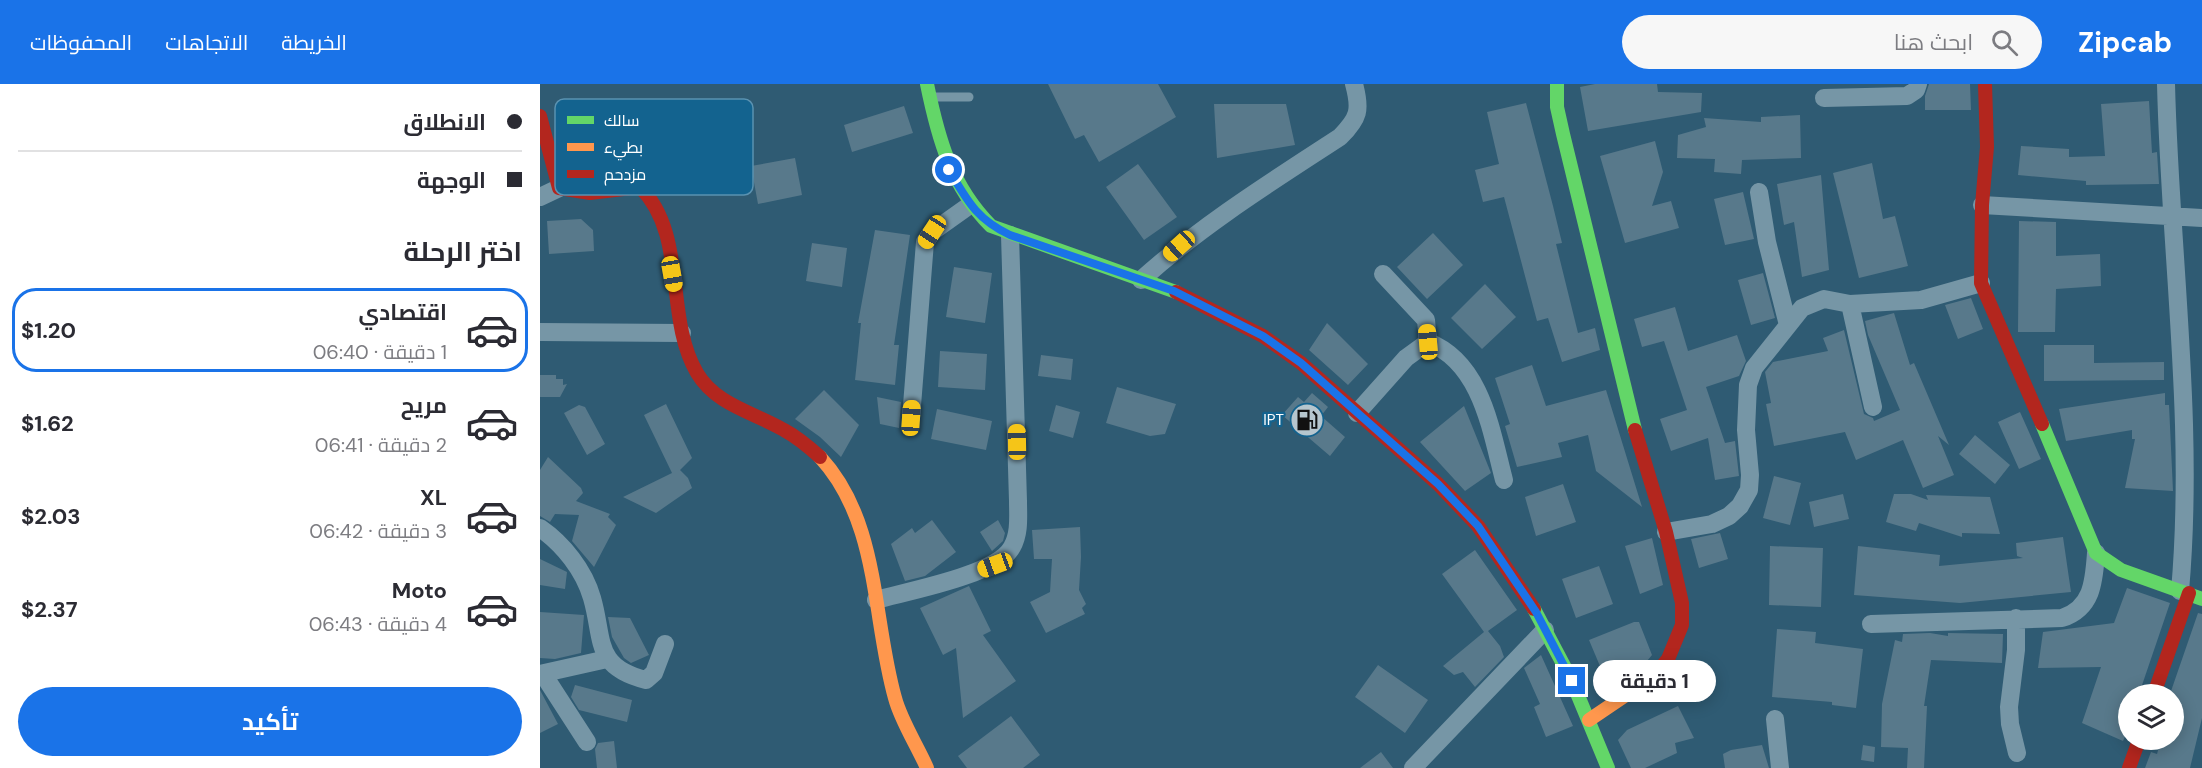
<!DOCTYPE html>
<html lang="ar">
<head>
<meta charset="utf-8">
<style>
  :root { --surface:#fff; --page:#f7f7f7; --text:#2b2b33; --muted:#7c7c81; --line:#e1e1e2; --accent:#1a73e8 }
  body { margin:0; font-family:"DM Sans",Cairo,sans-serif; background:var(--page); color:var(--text); direction:rtl; height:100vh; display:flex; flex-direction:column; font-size:22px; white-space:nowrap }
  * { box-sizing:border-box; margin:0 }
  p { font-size:20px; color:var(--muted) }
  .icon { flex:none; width:33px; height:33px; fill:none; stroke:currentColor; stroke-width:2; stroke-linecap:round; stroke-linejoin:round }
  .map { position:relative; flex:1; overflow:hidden; direction:ltr }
  .details { display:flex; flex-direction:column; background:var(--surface); width:540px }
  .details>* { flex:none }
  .banner { display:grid; align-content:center; height:132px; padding:0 18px; background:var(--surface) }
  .controls { position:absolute; left:1578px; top:600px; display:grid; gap:12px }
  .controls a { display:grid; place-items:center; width:66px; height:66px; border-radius:50%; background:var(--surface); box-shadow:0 3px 15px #0003; font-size:30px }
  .end { position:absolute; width:27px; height:27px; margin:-14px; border:8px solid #1a73e8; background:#fff; box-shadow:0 0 0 3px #fff }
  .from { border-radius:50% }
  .bubble { position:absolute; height:42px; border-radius:21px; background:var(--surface); box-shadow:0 3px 15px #0003; font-size:20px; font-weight:700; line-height:42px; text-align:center; direction:rtl }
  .car { position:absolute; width:18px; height:36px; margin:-18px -9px; border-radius:8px; box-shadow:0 0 4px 2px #0007; background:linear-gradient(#f5c518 24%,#345 0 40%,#f5c518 0 76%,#345 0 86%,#f5c518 0) }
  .banner b { display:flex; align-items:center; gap:21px; height:57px; font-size:22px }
  .banner b+b { border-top:2px solid var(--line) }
  .banner i { width:15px; height:15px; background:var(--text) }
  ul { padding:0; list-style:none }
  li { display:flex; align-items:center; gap:18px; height:84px; margin:0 12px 9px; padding:0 6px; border:3px solid transparent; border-radius:24px }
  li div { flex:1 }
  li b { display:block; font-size:22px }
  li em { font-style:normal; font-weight:700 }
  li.current { border-color:var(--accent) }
  li>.icon { width:54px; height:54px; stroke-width:1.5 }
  h2 { padding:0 18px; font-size:27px; line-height:72px }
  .primary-button { display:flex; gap:12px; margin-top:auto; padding:12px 18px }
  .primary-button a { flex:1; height:69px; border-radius:36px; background:var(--accent); color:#fff; font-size:24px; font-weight:700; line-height:69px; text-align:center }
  header { display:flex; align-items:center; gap:36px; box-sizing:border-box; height:84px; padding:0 30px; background:var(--accent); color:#fff }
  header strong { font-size:28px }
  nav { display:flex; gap:33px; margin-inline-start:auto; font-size:21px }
  .search { width:420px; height:54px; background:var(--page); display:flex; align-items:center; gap:15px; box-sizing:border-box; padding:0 21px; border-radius:33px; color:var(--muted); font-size:22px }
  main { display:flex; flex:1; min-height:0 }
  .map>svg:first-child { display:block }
  .building { fill:#58798b }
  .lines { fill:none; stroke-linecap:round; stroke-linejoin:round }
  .lane { stroke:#7696a6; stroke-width:9 }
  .street { stroke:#7696a6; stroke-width:18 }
  .fast { stroke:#63d668; stroke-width:14 }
  .slow { stroke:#ff974d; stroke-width:14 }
  .jam { stroke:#b3261e; stroke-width:14 }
  .route { stroke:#1a73e8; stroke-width:8 }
  .labels { text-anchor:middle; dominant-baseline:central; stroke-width:4.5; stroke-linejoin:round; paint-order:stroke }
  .poi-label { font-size:15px; fill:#fff; stroke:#13638f; text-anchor:end }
  .key { fill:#13638f; stroke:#5a92b1; stroke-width:1.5 }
  .key-label { font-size:16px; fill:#fff }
</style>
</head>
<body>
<header>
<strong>Zipcab</strong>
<div class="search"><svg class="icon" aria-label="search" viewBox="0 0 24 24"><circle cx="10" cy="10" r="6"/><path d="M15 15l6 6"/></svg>ابحث هنا</div>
<nav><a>الخريطة</a><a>الاتجاهات</a><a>المحفوظات</a></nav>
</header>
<main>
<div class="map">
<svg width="1662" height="684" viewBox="0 0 1662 684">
  <rect width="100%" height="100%" fill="#2f5b73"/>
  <!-- building -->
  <path class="building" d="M 508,0 L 618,0 L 636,33 L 559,78 L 544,51 L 535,55 Z
    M 1055,0 L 1117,0 L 1118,8 L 1162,9 L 1161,28 L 1048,47 L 1040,3 Z
    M 1389,0 L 1430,0 L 1431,26 L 1385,26 L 1385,12 Z
    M 1609,17 L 1612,69 L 1617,68 L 1619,100 L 1546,101 L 1546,97 L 1478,91 L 1481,62 L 1529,65 L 1529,73 L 1565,72 L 1561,20 Z
    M 986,19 L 1013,122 L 1022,159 L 1016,160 L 1038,249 L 1055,244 L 1060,266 L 1022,278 L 1008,234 L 997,237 L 964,113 L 943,118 L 935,86 L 959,80 L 947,28 Z
    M 674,20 L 746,20 L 755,61 L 677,74 Z
    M 364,22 L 373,49 L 312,68 L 304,41 Z
    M 1260,31 L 1261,74 L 1202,76 L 1201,90 L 1174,88 L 1175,75 L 1137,74 L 1138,51 L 1166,43 L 1164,34 L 1221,38 L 1221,33 Z
    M 1115,57 L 1123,88 L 1112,122 L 1131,117 L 1139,144 L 1085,159 L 1060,72 Z
    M 255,74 L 262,111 L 218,120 L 211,82 Z
    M 1332,79 L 1343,135 L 1355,132 L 1368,182 L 1319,194 L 1293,89 Z
    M 598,80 L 637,133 L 604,156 L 566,103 Z
    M 1281,91 L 1289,186 L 1262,193 L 1254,138 L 1244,141 L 1237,100 Z
    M 1203,108 L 1214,155 L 1185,161 L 1174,115 Z
    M 41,135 L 53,146 L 54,167 L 9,170 L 7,137 Z
    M 1479,137 L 1516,138 L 1516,172 L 1560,170 L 1561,202 L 1516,205 L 1515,248 L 1478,248 Z
    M 335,146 L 370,151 L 354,261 L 359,261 L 355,301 L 315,296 L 321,239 L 318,239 Z
    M 893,149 L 923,181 L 887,215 L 857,183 Z
    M 272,159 L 307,164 L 302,203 L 266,197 Z
    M 414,183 L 452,189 L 445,239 L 406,233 Z
    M 1223,189 L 1235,234 L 1211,241 L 1198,196 Z
    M 945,200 L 976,233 L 942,265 L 911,234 Z
    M 1431,214 L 1443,245 L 1418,255 L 1405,221 Z
    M 1135,223 L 1148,267 L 1197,251 L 1206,277 L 1199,292 L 1166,303 L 1185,359 L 1195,357 L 1199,392 L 1175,396 L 1168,354 L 1131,367 L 1120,335 L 1147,326 L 1124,257 L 1102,263 L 1094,235 Z
    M 1354,229 L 1370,281 L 1374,279 L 1409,361 L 1398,352 L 1414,391 L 1383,404 L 1363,356 L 1316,376 L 1305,348 L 1234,362 L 1226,320 L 1231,319 L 1225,288 L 1233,278 L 1288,267 L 1283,254 L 1304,246 L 1324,330 L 1333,334 L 1334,337 L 1360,326 L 1328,251 L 1325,237 Z
    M 787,239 L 828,280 L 808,301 L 769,266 Z
    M 1504,261 L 1554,261 L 1554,279 L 1624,278 L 1624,296 L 1504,297 Z
    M 400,267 L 447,270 L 445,306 L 398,303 Z
    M 501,271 L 533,275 L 531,296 L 498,292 Z
    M 992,281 L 1006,322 L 1066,306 L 1102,423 L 1056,387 L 1048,351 L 1018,359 L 1022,373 L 977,383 L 965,342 L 970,340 L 955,294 Z
    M 0,291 L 16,291 L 16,295 L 23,295 L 23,301 L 27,300 L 20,313 L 0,313 Z
    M 577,303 L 636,320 L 625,350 L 610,352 L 566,339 Z
    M 284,306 L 319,341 L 301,373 L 280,353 L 255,335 Z
    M 772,309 L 788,323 L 781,332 L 805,353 L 790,372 L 742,331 L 758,313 L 764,318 Z
    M 1625,309 L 1625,321 L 1629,321 L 1633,407 L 1585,404 L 1595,355 L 1592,355 L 1592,346 L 1526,357 L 1519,325 Z
    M 337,313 L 361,318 L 359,344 L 340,340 Z
    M 126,320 L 152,374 L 140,386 L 148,394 L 152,404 L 116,429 L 83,413 L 132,389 L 104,331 Z
    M 39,321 L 45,323 L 65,360 L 47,371 L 24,329 Z
    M 516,321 L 540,328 L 533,354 L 509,347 Z
    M 924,322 L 951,389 L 925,407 L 880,358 Z
    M 397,325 L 452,337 L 446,366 L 391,355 Z
    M 1480,328 L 1501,375 L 1479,385 L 1458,338 Z
    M 1435,351 L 1470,381 L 1455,400 L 1419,370 Z
    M 8,373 L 41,404 L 43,409 L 36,417 L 70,430 L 68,433 L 76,441 L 54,483 L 32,457 L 39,431 L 15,430 L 10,438 L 0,432 L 0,386 Z
    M 1234,392 L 1261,399 L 1250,441 L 1223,434 Z
    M 1023,400 L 1036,438 L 996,452 L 985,413 Z
    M 1303,410 L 1309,435 L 1274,443 L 1269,418 Z
    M 1354,410 L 1371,410 L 1388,416 L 1386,411 L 1450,413 L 1460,450 L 1422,449 L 1422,453 L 1379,439 L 1376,447 L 1346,438 Z
    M 392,436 L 416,468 L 385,492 L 365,497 L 351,460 L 372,444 L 375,449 Z
    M 458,436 L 465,449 L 463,457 L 452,467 L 440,448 Z
    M 540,443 L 541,473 L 539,506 L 546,520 L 542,524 L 545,530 L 506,549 L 490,518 L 510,508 L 512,475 L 494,475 L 492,446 Z
    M 1180,449 L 1188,475 L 1159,484 L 1151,455 Z
    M 1523,453 L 1531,508 L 1420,519 L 1314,511 L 1318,462 L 1400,471 L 1399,482 L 1483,474 L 1477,472 L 1476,459 Z
    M 1112,454 L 1123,501 L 1100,510 L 1085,462 Z
    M 1230,462 L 1283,464 L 1281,523 L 1229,521 Z
    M 935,466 L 977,526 L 948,547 L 960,562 L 964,573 L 935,603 L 923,588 L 914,591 L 903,582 L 944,548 L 902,490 Z
    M 0,475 L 27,488 L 25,505 L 0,501 Z
    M 1059,482 L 1073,520 L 1036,534 L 1022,495 Z
    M 429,502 L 451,547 L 443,551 L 476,597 L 423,634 L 416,564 L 403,571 L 380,524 Z
    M 1587,504 L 1630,519 L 1599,610 L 1588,610 L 1588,646 L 1583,657 L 1542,639 L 1561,583 L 1498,584 L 1503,548 L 1574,539 Z
    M 0,528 L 44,531 L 41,569 L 15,575 L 0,574 Z
    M 1658,529 L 1662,530 L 1662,634 L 1650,684 L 1605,684 L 1611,668 L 1617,670 L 1621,656 L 1634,656 L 1634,610 L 1630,610 Z
    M 68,533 L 90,534 L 109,571 L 91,579 L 84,574 L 72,553 Z
    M 1094,538 L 1099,538 L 1112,571 L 1107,577 L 1065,594 L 1049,556 Z
    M 1237,545 L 1276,548 L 1275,559 L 1323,565 L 1316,624 L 1292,621 L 1292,618 L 1232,613 Z
    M 1390,549 L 1408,552 L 1408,549 L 1463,550 L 1462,579 L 1391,576 L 1384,622 L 1387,622 L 1384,684 L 1367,684 L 1368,664 L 1341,663 L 1342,620 L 1355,556 L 1362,558 L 1363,550 Z
    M 1001,571 L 1033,642 L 1006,653 L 994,623 L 1000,620 L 984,584 Z
    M 838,581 L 888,616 L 865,649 L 815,613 Z
    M 35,601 L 92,616 L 87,638 L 39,626 L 31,613 Z
    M 0,606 L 18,640 L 0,649 Z
    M 1138,622 L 1154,654 L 1135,659 L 1137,669 L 1105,684 L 1091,684 L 1078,656 L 1087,646 Z
    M 471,632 L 500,671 L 483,684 L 427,684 L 418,672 Z
    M 74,657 L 77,684 L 57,684 L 55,665 L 58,659 Z
    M 1222,661 L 1229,684 L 1185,684 L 1183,670 L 1191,666 Z
    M 1323,661 L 1335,663 L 1334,678 L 1321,676 Z
    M 841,668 L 853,684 L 820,684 Z"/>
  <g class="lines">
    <!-- lane -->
    <path class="lane" d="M 392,13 L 429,13"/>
    <!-- street -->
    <path class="street" d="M 1626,0 C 1630,169 1655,338 1640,507
      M 1284,14 L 1367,12 L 1376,6 L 1378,0
      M 1219,108 L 1227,158 L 1248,241
      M 0,113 L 19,104
      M 1442,121 L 1662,134
      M 843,190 L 886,236 L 888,258
      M 601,196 C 662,141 731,98 800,53 C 819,34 821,26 814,0
      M 1310,220 L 1333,323
      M 0,248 L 142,249
      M 817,329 L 866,274 L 888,258 C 942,279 951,347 964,396
      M 371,334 L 385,158 L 392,148 L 430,121
      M 0,444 C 23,460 44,486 52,514 C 64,555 53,583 106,596 L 114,589 L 125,560
      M 1126,448 L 1172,440 L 1189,432 L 1200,422 L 1209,406 L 1210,391 L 1206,346 L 1208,301 L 1214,284 L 1262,224 L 1284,215 L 1310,220 L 1381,216 L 1441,199
      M 336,516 C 368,507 457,491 472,463 C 480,449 478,432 478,417 L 470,151
      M 1476,534 L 1476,566 L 1469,623 L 1470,640 L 1477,669
      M 1331,540 L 1522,534 C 1553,524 1554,496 1556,469
      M 0,590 L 67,575
      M 3,590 L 47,658
      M 1235,635 L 1240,684
      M 873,684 L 1005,546"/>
    <!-- fast -->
    <path class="fast" d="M 387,0 C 398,54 411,102 451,142 L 636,208
      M 1017,0 L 1017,23 L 1023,50 L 1095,346
      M 1502,340 L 1556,469 L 1581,486 L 1662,515
      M 994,525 L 1032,597 L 1068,684"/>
    <!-- slow -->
    <path class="slow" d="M 280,373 C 340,438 332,533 355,614 C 361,637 377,661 387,684
      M 1049,636 L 1114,592"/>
    <!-- jam -->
    <path class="jam" d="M 1445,0 L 1447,63 L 1442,121 L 1441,199 L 1502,340
      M 0,32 L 19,104 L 50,109 L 100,103 C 148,151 124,233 157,289 C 176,321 213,328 244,346 C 257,353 269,363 280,373
      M 636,208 L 723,252 L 761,279 L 898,400 L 938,442 L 994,525
      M 1095,346 L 1126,448 L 1142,519 L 1142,541 L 1128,575 L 1114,592
      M 1614,610 L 1649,509
      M 1589,684 L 1599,656"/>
  </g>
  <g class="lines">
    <!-- route -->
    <path class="route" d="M 409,86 C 427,116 436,135 470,151 L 634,207 L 723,252 L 761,279 L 898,400 L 938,442 L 996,528 L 1032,597"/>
  </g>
  <!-- icons -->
  <defs>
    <symbol id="fuel-disc" viewBox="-11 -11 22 22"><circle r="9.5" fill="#b6c6ce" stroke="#13638f"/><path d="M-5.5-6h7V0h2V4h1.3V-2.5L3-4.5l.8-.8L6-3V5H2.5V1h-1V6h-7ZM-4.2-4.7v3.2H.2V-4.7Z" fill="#111"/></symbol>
  </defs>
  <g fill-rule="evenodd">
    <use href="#fuel-disc" x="748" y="317" width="38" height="38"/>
  </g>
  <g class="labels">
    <!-- poi labels -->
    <g class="poi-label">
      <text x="744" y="336">IPT</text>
    </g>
  </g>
  <!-- legend -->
  <rect x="15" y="15" width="198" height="96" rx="9" class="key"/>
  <rect x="27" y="32" width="27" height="8" fill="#63d668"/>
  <rect x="27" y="59" width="27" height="8" fill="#ff974d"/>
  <rect x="27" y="86" width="27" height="8" fill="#b3261e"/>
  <g class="key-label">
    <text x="64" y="42">سالك</text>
    <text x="64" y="69">بطيء</text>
    <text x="64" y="96">مزدحم</text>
  </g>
</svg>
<div class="controls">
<a><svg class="icon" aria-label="layers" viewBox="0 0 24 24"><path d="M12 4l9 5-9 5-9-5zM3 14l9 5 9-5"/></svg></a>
</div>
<i class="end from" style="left:409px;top:86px"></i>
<i class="end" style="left:1032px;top:597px"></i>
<div class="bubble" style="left:1053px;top:576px;width:123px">1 دقيقة</div>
<i class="car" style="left:392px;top:148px;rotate:213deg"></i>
<i class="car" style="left:639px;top:162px;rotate:228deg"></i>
<i class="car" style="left:132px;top:190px;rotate:170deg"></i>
<i class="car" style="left:888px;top:258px;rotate:355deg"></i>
<i class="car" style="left:371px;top:334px;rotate:4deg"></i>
<i class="car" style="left:477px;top:358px;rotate:359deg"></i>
<i class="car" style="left:455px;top:481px;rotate:250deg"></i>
</div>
<section class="details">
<div class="banner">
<b><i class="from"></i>الانطلاق</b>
<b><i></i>الوجهة</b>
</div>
<h2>اختر الرحلة</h2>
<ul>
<li class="current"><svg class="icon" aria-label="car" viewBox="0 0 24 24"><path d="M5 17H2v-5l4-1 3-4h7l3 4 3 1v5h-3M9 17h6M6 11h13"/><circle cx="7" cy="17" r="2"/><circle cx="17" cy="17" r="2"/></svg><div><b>اقتصادي</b><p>1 دقيقة · 06:40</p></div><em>$1.20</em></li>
<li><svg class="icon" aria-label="car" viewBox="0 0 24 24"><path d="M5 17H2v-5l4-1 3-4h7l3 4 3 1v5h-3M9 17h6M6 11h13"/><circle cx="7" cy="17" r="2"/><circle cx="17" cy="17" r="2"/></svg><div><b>مريح</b><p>2 دقيقة · 06:41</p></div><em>$1.62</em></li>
<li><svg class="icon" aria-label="car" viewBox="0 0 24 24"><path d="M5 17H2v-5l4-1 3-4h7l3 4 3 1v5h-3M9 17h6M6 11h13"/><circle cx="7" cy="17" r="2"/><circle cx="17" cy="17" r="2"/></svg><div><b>XL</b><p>3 دقيقة · 06:42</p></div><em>$2.03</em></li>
<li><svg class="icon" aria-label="car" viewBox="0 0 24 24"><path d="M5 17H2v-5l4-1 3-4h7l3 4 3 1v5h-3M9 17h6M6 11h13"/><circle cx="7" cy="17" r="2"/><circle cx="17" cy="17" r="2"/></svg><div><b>Moto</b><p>4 دقيقة · 06:43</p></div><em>$2.37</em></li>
</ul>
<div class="primary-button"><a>تأكيد</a></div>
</section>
</main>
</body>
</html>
